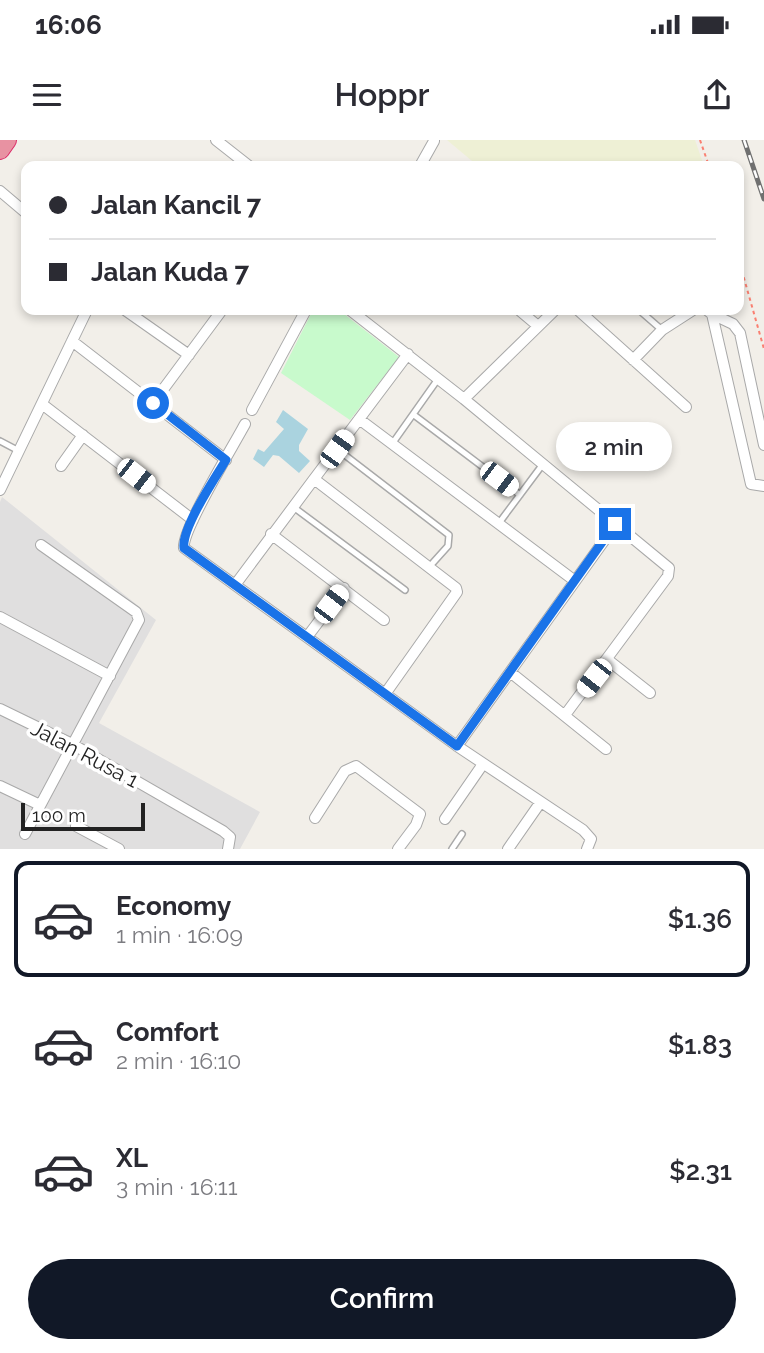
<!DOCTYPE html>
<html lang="en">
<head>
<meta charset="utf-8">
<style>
  :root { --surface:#fff; --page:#f7f7f7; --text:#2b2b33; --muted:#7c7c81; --line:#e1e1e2; --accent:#111827 }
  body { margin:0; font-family:Raleway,sans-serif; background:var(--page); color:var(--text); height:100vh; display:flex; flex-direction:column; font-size:26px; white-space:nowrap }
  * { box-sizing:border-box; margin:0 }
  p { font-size:23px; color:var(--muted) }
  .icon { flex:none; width:38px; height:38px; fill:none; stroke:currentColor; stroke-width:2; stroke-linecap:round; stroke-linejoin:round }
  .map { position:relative; height:709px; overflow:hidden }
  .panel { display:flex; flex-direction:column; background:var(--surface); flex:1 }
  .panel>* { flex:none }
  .hud { position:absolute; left:21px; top:21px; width:723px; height:154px; border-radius:14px; box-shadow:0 4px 10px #0003; display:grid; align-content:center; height:154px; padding:0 28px; background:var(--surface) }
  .scale { position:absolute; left:21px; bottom:18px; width:124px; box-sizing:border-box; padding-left:7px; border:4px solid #222; border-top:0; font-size:19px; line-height:24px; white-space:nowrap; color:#222; -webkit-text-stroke:5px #fff; paint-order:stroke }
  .end { position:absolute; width:32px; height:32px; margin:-16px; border:9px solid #1a73e8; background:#fff; box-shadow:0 0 0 4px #fff }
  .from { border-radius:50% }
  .bubble { position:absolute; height:49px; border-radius:24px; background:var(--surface); box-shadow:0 4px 10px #0003; font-size:23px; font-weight:600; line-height:49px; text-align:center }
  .car { position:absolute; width:21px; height:42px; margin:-21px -10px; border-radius:9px; box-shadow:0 0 5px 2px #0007; background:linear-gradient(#fff 24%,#345 0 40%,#fff 0 76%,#345 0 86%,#fff 0) }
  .hud b { display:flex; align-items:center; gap:24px; height:66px; font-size:26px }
  .hud b+b { border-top:2px solid var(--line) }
  .hud i { width:18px; height:18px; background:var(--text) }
  ul { padding:12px 0 0; list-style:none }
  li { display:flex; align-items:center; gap:21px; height:116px; margin:0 14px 10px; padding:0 14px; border:4px solid transparent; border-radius:14px }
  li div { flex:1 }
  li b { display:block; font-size:26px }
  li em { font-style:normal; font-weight:600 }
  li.on { border-color:var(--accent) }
  li>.icon { width:63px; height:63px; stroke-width:1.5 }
  .primary-button { display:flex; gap:14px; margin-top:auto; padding:14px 28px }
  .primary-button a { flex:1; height:80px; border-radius:42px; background:var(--accent); color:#fff; font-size:28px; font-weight:600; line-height:80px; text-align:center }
  .status { display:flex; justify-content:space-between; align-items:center; height:49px; padding:0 35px; background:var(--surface); direction:ltr }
  .status svg { height:19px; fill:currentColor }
  header { display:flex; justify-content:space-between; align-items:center; height:91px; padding:0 28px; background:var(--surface); font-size:32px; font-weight:600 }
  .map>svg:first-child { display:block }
  .residential { fill:#e0dfdf }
  .farmland { fill:#eef0d5 }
  .park { fill:#c8facc }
  .water { fill:#aad3df }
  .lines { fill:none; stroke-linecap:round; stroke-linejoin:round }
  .lane-casing { stroke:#a9a9a9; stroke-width:8 }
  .street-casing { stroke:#a9a9a9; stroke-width:12 }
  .highway-casing { stroke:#dc2a67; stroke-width:20 }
  .path { stroke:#fa8072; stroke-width:2; stroke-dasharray:3.5 3.5; stroke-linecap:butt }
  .lane { stroke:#fff; stroke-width:5 }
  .street { stroke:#fff; stroke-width:10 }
  .highway { stroke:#e892a2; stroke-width:18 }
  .rail-casing { stroke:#707070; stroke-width:5 }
  .rail { stroke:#fff; stroke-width:2.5; stroke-dasharray:8; stroke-linecap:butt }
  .route { stroke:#1a73e8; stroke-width:9 }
  .labels { text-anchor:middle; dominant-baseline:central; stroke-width:7; stroke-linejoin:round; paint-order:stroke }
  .street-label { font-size:21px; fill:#222; stroke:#fff }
</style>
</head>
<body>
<div class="status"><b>16:06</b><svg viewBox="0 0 49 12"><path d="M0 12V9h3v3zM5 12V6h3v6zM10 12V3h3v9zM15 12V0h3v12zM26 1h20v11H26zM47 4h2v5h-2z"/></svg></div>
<header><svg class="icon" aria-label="menu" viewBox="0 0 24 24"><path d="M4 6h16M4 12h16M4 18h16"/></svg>Hoppr<svg class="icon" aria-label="share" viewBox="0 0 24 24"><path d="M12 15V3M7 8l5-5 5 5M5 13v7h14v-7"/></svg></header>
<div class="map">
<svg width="764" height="709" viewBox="0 0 764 709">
  <rect width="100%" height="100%" fill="#f2efe9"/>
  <!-- residential -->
  <path class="residential" d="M 2,357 L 156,480 L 99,583 L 260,672 L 240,709 L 0,709 L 0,362 Z"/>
  <!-- farmland -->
  <path class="farmland" d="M 447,0 L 695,0 L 704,26 L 478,26 Z"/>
  <!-- park -->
  <path class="park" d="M 313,170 L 339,170 L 399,217 L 350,280 L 281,233 Z"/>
  <!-- water -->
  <path class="water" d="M 283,270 L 308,289 L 299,305 L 299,311 L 310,321 L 299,333 L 279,316 L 273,315 L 264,327 L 253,319 L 258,309 L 264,312 L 284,289 L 276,282 Z"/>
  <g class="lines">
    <defs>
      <path id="lane" d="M 639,170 L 662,190
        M 414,275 L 520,355
        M 0,301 L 19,311
        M 392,304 L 438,239
        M 337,309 L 449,395 L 448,406 L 430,426
        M 292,366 L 405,450
        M 499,383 L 543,324
        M 452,709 L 462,694"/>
      <path id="street" d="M 216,0 L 249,26
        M 420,26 L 434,1
        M 0,51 L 26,73
        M 125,170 L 189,215
        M 350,170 L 464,259 L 669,428 L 668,436 L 565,575
        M 519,170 L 538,186
        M 578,170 L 686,267
        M 707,170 L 712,174 L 751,344 L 764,346
        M 712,174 L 733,184 L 740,193 L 764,305
        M 72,201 L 226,320
        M 633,220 L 662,190 L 693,170
        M 464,259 L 555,170
        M 153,263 L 222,170
        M 42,264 L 193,380
        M 252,270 L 306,170
        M 359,279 L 575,441
        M 245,284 C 234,305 181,391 184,408 L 457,606 L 583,690 L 591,699 L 587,709
        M 61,326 L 83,295
        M 0,350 L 87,170
        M 271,394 L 384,480
        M 235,445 L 314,339
        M 0,477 L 110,536
        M 307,497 L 344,448
        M 608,520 L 650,553
        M 510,532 L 606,609
        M 385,554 L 457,452 L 456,448 L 314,339 L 408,214
        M 0,569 L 72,604 L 223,691 L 230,697 L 228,709
        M 457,606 L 616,384
        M 0,646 L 40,665
        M 315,678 L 345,631 L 356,626 L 420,674 L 416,685 L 398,709
        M 445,679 L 483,624
        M 76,686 L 119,709
        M 25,694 L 139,480 L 136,472 L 41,405
        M 508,709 L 540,663"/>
      <path id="highway" d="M 0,10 L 7,0"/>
    </defs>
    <!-- lane casing -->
    <use href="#lane" class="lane-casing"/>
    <!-- street casing -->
    <use href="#street" class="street-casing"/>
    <!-- highway casing -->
    <use href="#highway" class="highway-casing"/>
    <!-- path -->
    <path class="path" d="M 700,0 L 709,26
      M 738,117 L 764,209"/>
    <!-- lane -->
    <use href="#lane" class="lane"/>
    <!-- street -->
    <use href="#street" class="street"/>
    <!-- highway -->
    <use href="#highway" class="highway"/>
    <defs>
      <path id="rail" d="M 744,0 L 764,59"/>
    </defs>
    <!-- rail casing -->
    <use href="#rail" class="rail-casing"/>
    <!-- rail -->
    <use href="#rail" class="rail"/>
  </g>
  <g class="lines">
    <!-- route -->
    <path class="route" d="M 153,263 L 226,320 C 215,338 181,389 184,408 L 457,606 L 615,384"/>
  </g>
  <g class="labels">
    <!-- street labels -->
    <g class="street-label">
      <text transform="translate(85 614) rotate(28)">Jalan Rusa 1</text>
    </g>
  </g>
</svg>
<div class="scale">100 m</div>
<i class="end from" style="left:153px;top:263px"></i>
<i class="end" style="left:615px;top:384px"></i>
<div class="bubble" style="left:556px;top:282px;width:116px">2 min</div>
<i class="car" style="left:337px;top:309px;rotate:36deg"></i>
<i class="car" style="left:136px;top:336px;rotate:128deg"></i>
<i class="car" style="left:499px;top:339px;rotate:127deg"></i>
<i class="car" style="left:331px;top:464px;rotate:37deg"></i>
<i class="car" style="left:594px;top:538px;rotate:218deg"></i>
<div class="hud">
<b><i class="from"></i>Jalan Kancil 7</b>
<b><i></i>Jalan Kuda 7</b>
</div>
</div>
<section class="panel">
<ul>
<li class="on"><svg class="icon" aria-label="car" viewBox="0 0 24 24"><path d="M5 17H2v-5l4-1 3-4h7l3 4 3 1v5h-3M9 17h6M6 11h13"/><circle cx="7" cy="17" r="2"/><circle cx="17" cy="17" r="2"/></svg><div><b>Economy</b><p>1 min · 16:09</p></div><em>$1.36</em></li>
<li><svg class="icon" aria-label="car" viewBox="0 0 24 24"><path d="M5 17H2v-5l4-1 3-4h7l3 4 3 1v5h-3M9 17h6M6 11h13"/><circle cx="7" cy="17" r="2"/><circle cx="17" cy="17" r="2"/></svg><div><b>Comfort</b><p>2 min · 16:10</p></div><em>$1.83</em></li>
<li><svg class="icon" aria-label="car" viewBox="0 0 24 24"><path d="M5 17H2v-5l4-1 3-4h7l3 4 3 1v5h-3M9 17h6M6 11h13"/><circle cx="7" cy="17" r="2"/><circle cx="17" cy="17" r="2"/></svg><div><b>XL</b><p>3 min · 16:11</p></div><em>$2.31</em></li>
</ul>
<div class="primary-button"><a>Confirm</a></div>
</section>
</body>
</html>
